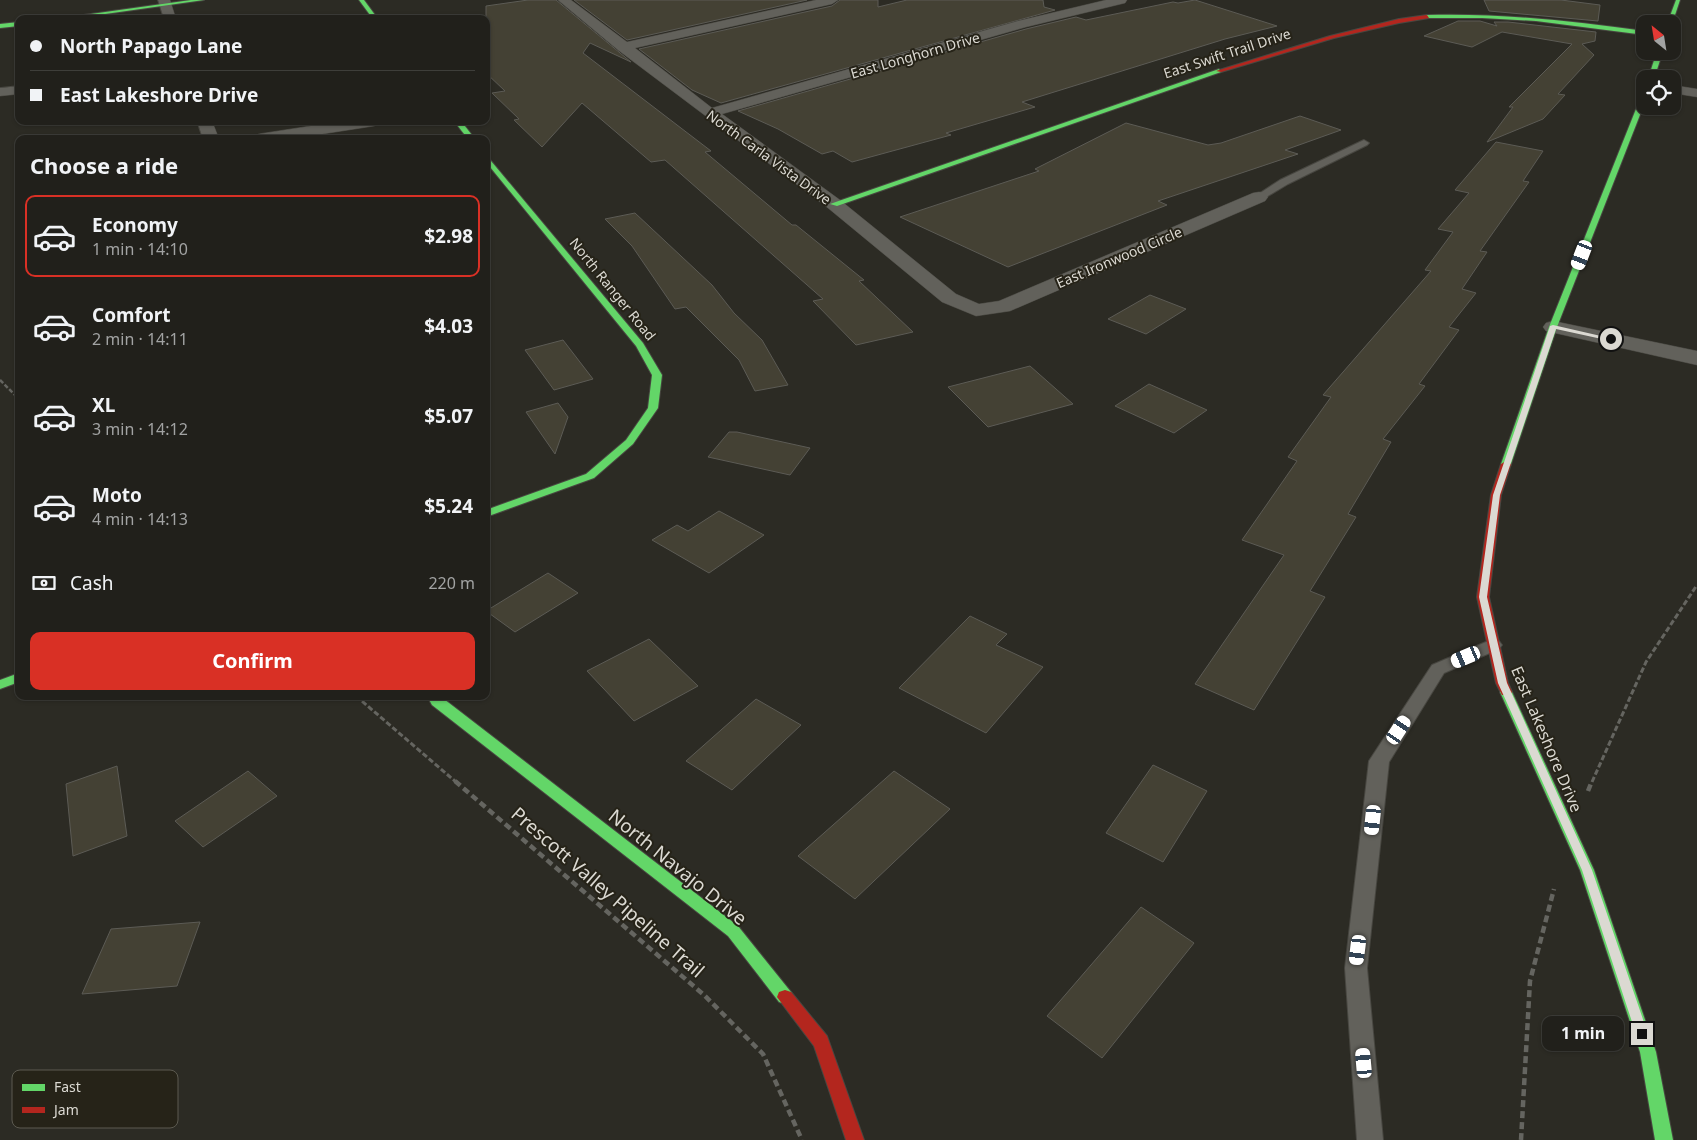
<!DOCTYPE html>
<html lang="en">
<head>
<meta charset="utf-8">
<style>
  :root { --surface:#21201b; --page:#2d2d28; --text:#f1f3f6; --muted:#a2a3a3; --line:#3e3e3a; --accent:#d93025 }
  body { margin:0; font-family:"Noto Sans",sans-serif; background:var(--page); color:var(--text); height:100vh; display:flex; flex-direction:column; font-size:19px; white-space:nowrap }
  * { box-sizing:border-box; margin:0 }
  p { font-size:16px; color:var(--muted) }
  .icon { flex:none; width:28px; height:28px; fill:none; stroke:currentColor; stroke-width:2; stroke-linecap:round; stroke-linejoin:round }
  .map { position:relative; flex:1; overflow:hidden }
  .sheet { position:absolute; left:15px; top:135px; width:475px; height:565px; display:flex; flex-direction:column; background:var(--surface); border-radius:10px; box-shadow:0 1px 4px #0004,0 0 0 1px var(--line) }
  .sheet>* { flex:none }
  .banner { position:absolute; left:15px; top:15px; width:475px; height:110px; border-radius:10px; box-shadow:0 1px 4px #0004,0 0 0 1px var(--line); display:grid; align-content:center; height:110px; padding:0 15px; background:var(--surface) }
  .needle { width:32px; rotate:330deg }
  .buttons { position:absolute; left:1636px; top:15px; display:grid; gap:10px }
  .buttons a { display:grid; place-items:center; width:45px; height:45px; border-radius:10px; background:var(--surface); box-shadow:0 1px 4px #0004,0 0 0 1px var(--line); font-size:25px }
  .end { position:absolute; width:22px; height:22px; margin:-11px; border:6px solid #dbd9d2; background:#111; box-shadow:0 0 0 2px #111 }
  .from { border-radius:50% }
  .bubble { position:absolute; height:35px; border-radius:10px; background:var(--surface); box-shadow:0 1px 4px #0004,0 0 0 1px var(--line); font-size:16px; font-weight:700; line-height:35px; text-align:center }
  .car { position:absolute; width:15px; height:30px; margin:-15px -8px; border-radius:6px; box-shadow:0 0 4px 1px #0007; background:linear-gradient(#fff 24%,#345 0 40%,#fff 0 76%,#345 0 86%,#fff 0) }
  .banner b { display:flex; align-items:center; gap:18px; height:48px; font-size:19px }
  .banner b+b { border-top:1px solid var(--line) }
  .banner i { width:12px; height:12px; background:var(--text) }
  ul { padding:0; list-style:none }
  li { display:flex; align-items:center; gap:15px; height:82px; margin:0 10px 8px; padding:0 5px; border:2px solid transparent; border-radius:10px }
  li div { flex:1 }
  li b { display:block; font-size:19px }
  li em { font-style:normal; font-weight:700 }
  li.selected { border-color:var(--accent) }
  li>.icon { width:45px; height:45px; stroke-width:1.5 }
  h2 { padding:0 15px; font-size:22px; line-height:60px }
  .pay { display:flex; align-items:center; gap:12px; height:55px; padding:0 15px; font-size:19px }
  .pay p { margin-inline-start:auto }
  .primary-button { display:flex; gap:10px; margin-top:auto; padding:10px 15px }
  .primary-button a { flex:1; height:58px; border-radius:10px; background:var(--accent); color:#fff; font-size:20px; font-weight:700; line-height:58px; text-align:center }
  .map>svg:first-child { display:block }
  .building { fill:#444134; stroke:#5c5b55 }
  .lines { fill:none; stroke-linecap:round; stroke-linejoin:round }
  .lane-casing { stroke:#484741; stroke-width:2 }
  .street-casing { stroke:#484741; stroke-width:1 }
  .fast-casing { stroke:#484741; stroke-width:2 }
  .jam-casing { stroke:#484741; stroke-width:2 }
  .path-far2 { stroke:#656560; stroke-width:2.5; stroke-dasharray:4.5 2; stroke-linecap:butt }
  .path-far1 { stroke:#656560; stroke-width:3; stroke-dasharray:5.5 2.5; stroke-linecap:butt }
  .path { stroke:#656560; stroke-width:4.5; stroke-dasharray:7 4; stroke-linecap:butt }
  .lane { fill:#62615b; fill-rule:evenodd }
  .street { fill:#62615b; fill-rule:evenodd }
  .fast { fill:#63d668; fill-rule:evenodd }
  .jam { fill:#b3261e; fill-rule:evenodd }
  .route { fill:#dbd9d2 }
  .labels { text-anchor:middle; dominant-baseline:central; stroke-width:4; stroke-linejoin:round; paint-order:stroke }
  .far-street-label { font-size:14px; fill:#dbd9d2; stroke:#262318 }
  .street-label { font-size:16px; fill:#dbd9d2; stroke:#262318 }
  .near-street-label { font-size:19px; fill:#dbd9d2; stroke:#262318 }
  .key { fill:#262318; stroke:#5c5a50; stroke-width:1 }
  .key-label { font-size:14px; fill:#dbd9d2 }
</style>
</head>
<body>
<div class="map">
<svg width="1697" height="1140" viewBox="0 0 1697 1140">
  <rect width="100%" height="100%" fill="#2c2b24"/>
  <!-- building -->
  <path class="building" d="M 528,0 L 556,0 L 631,62 L 590,43 L 583,53 L 711,151 L 705,152 L 792,225 L 796,225 L 864,280 L 859,281 L 913,332 L 856,345 L 813,301 L 823,299 L 665,160 L 651,162 L 582,103 L 542,147 L 514,120 L 519,119 L 492,93 L 505,91 L 486,73 L 486,6 Z
    M 574,0 L 807,0 L 627,40 Z
    M 840,0 L 878,0 L 878,7 L 907,0 L 1043,0 L 1044,7 L 1055,10 L 721,103 L 692,90 L 639,49 L 832,6 Z
    M 1195,0 L 1277,26 L 1225,39 L 1022,102 L 1035,107 L 946,133 L 951,135 L 852,162 L 833,151 L 822,154 L 778,129 L 738,111 L 1026,29 L 1076,17 L 1086,20 L 1173,2 L 1178,3 Z
    M 1484,0 L 1561,0 L 1600,5 L 1598,21 L 1489,11 Z
    M 1458,21 L 1480,21 L 1497,26 L 1494,22 L 1508,22 L 1596,32 L 1595,41 L 1582,44 L 1594,55 L 1558,94 L 1565,95 L 1543,119 L 1487,142 L 1513,107 L 1509,107 L 1572,44 L 1502,32 L 1472,47 L 1424,36 Z
    M 1300,116 L 1341,130 L 1285,150 L 1298,154 L 1158,201 L 1167,205 L 1008,267 L 900,217 L 1039,171 L 1035,169 L 1126,123 L 1208,145 L 1221,143 Z
    M 1496,142 L 1543,151 L 1523,181 L 1529,182 L 1480,251 L 1487,252 L 1462,289 L 1476,293 L 1449,327 L 1459,330 L 1419,384 L 1425,386 L 1383,439 L 1391,442 L 1348,514 L 1356,517 L 1310,591 L 1325,597 L 1254,710 L 1195,684 L 1284,555 L 1242,540 L 1297,461 L 1288,457 L 1331,397 L 1323,395 L 1431,271 L 1425,270 L 1453,232 L 1438,229 L 1469,193 L 1455,190 Z
    M 635,213 L 712,285 L 734,313 L 762,340 L 788,385 L 755,391 L 739,360 L 686,307 L 675,309 L 632,246 L 605,219 Z
    M 1150,295 L 1186,309 L 1146,334 L 1108,319 Z
    M 563,340 L 593,379 L 554,390 L 525,350 Z
    M 1030,366 L 1073,404 L 988,427 L 948,387 Z
    M 1149,384 L 1207,410 L 1174,433 L 1115,406 Z
    M 558,403 L 568,417 L 555,454 L 526,412 Z
    M 729,432 L 737,432 L 810,448 L 790,475 L 708,457 Z
    M 719,511 L 764,535 L 709,573 L 652,540 L 677,525 L 688,531 Z
    M 548,573 L 578,593 L 515,632 L 486,611 Z
    M 970,616 L 1007,634 L 996,645 L 1043,667 L 986,733 L 899,688 Z
    M 649,639 L 698,686 L 634,721 L 587,671 Z
    M 756,699 L 801,725 L 732,790 L 686,761 Z
    M 1153,765 L 1207,791 L 1163,862 L 1106,833 Z
    M 117,766 L 127,836 L 73,856 L 66,784 Z
    M 248,771 L 277,796 L 203,847 L 175,821 Z
    M 894,771 L 950,809 L 855,899 L 798,856 Z
    M 1141,907 L 1194,943 L 1102,1058 L 1047,1016 Z
    M 200,922 L 177,986 L 82,994 L 111,929 Z"/>
  <g class="lines">
    <defs>
      <path id="lane" d="M 1364,140 L 1369,143 L 1367,145 L 1288,184 L 1263,199 L 1259,200 L 1254,197 L 1280,180 Z
        M 1493,639 L 1499,641 L 1502,645 L 1499,649 L 1444,673 L 1389,762 L 1367,968 L 1383,1140 L 1357,1140 L 1345,968 L 1369,761 L 1432,665 Z"/>
      <path id="street" d="M 158,0 L 170,0 L 176,19 L 164,19 Z
        M 558,0 L 571,0 L 627,42 L 816,0 L 838,0 L 832,4 L 635,48 L 712,108 L 1018,21 L 1106,0 L 1127,0 L 1125,3 L 1026,27 L 722,114 L 840,200 L 956,294 L 979,304 L 999,301 L 1253,193 L 1259,192 L 1265,193 L 1268,197 L 1265,201 L 1010,311 L 976,316 L 942,302 L 828,208 L 618,50 Z
        M 1672,85 L 1697,89 L 1697,97 L 1672,93 Z
        M 19,86 L 19,94 L 0,96 L 0,88 Z
        M 197,121 L 212,121 L 219,139 L 203,139 Z
        M 343,121 L 381,121 L 379,124 L 374,126 L 290,139 L 251,139 L 253,136 L 259,134 Z
        M 1553,321 L 1697,351 L 1697,365 L 1546,331 L 1543,327 L 1546,323 Z"/>
      <path id="fast" d="M 191,0 L 204,0 L 70,19 L 55,19 Z
        M 359,0 L 364,0 L 378,19 L 373,19 Z
        M 1676,0 L 1680,0 L 1672,24 L 1667,24 Z
        M 1427,15 C 1500,13 1572,21 1645,31 L 1645,35 L 1536,21 L 1482,18 L 1425,18 Z
        M 19,22 L 19,26 L 0,28 L 0,24 Z
        M 1657,51 L 1663,51 L 1654,79 L 1648,79 Z
        M 1219,69 L 1221,72 L 837,206 L 830,204 Z
        M 1645,92 L 1645,102 L 1557,327 L 1511,464 L 1510,466 L 1502,466 L 1501,464 L 1549,327 L 1642,94 Z
        M 454,121 L 461,121 L 475,139 L 468,139 Z
        M 486,155 L 643,343 L 662,375 L 658,408 L 633,444 L 594,478 L 486,517 L 486,510 L 586,474 L 626,440 L 648,408 L 652,375 L 636,346 L 486,162 Z
        M 19,673 L 19,682 L 0,689 L 0,680 Z
        M 1506,687 L 1510,689 L 1512,692 L 1594,870 L 1656,1052 L 1673,1140 L 1655,1140 L 1640,1052 L 1580,870 L 1500,692 L 1502,689 Z
        M 427,696 L 440,696 L 738,926 L 791,992 L 793,997 L 791,1002 L 785,1004 L 779,1002 L 728,936 L 432,705 Z"/>
      <path id="jam" d="M 1427,15 L 1429,18 L 1399,23 L 1334,38 L 1221,72 L 1216,71 L 1330,36 L 1399,19 Z
        M 1506,461 L 1511,464 L 1501,495 L 1489,597 L 1508,683 L 1512,692 L 1510,695 L 1502,695 L 1496,683 L 1477,597 L 1491,495 L 1501,464 Z
        M 785,990 L 791,992 L 827,1036 L 864,1140 L 846,1140 L 814,1046 L 777,997 L 779,992 Z"/>
    </defs>
    <!-- lane casing -->
    <use href="#lane" class="lane-casing"/>
    <!-- street casing -->
    <use href="#street" class="street-casing"/>
    <!-- fast casing -->
    <use href="#fast" class="fast-casing"/>
    <!-- jam casing -->
    <use href="#jam" class="jam-casing"/>
    <!-- path-far2 -->
    <path class="path-far2" d="M 0,380 L 19,399"/>
    <!-- path-far1 -->
    <path class="path-far1" d="M 356,696 L 456,782
      M 1592,782 L 1646,662 L 1697,585"/>
    <!-- path -->
    <path class="path" d="M 455,781 L 704,995 L 763,1054 L 802,1140
      M 1588,791 L 1592,781
      M 1521,1140 L 1530,981 L 1554,889"/>
    <!-- lane -->
    <use href="#lane" class="lane"/>
    <!-- street -->
    <use href="#street" class="street"/>
    <!-- fast -->
    <use href="#fast" class="fast"/>
    <!-- jam -->
    <use href="#jam" class="jam"/>
  </g>
  <!-- route -->
  <path class="route" d="M 1553,325 L 1614,339 L 1611,341 L 1556,329 L 1500,495 L 1487,597 L 1507,683 L 1592,870 L 1648,1034 L 1646,1038 L 1642,1039 L 1638,1038 L 1636,1034 L 1582,870 L 1498,683 L 1479,597 L 1493,495 L 1550,326 Z"/>
  <g class="labels">
    <!-- far-street labels -->
    <g class="far-street-label">
      <text transform="translate(1227 53) rotate(-18)">East Swift Trail Drive</text>
      <text transform="translate(915 55) rotate(-16)">East Longhorn Drive</text>
      <text transform="translate(769 157) rotate(36)">North Carla Vista Drive</text>
      <text transform="translate(1119 257) rotate(-23)">East Ironwood Circle</text>
      <text transform="translate(613 289) rotate(51)">North Ranger Road</text>
    </g>
    <!-- street labels -->
    <g class="street-label">
      <text transform="translate(1547 739) rotate(67)">East Lakeshore Drive</text>
    </g>
    <!-- near-street labels -->
    <g class="near-street-label">
      <text transform="translate(678 867) rotate(39)">North Navajo Drive</text>
      <text transform="translate(608 892) rotate(41)">Prescott Valley Pipeline Trail</text>
    </g>
  </g>
  <!-- legend -->
  <rect x="12" y="1070" width="166" height="58" rx="8" class="key"/>
  <rect x="22" y="1084" width="23" height="7" fill="#63d668"/>
  <rect x="22" y="1107" width="23" height="6" fill="#b3261e"/>
  <g class="key-label">
    <text x="54" y="1092">Fast</text>
    <text x="54" y="1115">Jam</text>
  </g>
</svg>
<div class="buttons">
<a><svg class="needle" viewBox="-14 -14 28 28"><path d="M0-13l5 13h-10z" fill="#e53935"/><path d="M0 13l5-13h-10z" fill="#a2a3a3"/></svg></a>
<a><svg class="icon" aria-label="locate" viewBox="0 0 24 24"><circle cx="12" cy="12" r="6"/><path d="M12 2v4M12 18v4M2 12h4M18 12h4"/></svg></a>
</div>
<i class="end from" style="left:1611px;top:339px"></i>
<i class="end" style="left:1642px;top:1034px"></i>
<div class="bubble" style="left:1542px;top:1016px;width:82px">1 min</div>
<i class="car" style="left:1582px;top:255px;rotate:201deg"></i>
<i class="car" style="left:1466px;top:657px;rotate:247deg"></i>
<i class="car" style="left:1399px;top:730px;rotate:33deg"></i>
<i class="car" style="left:1373px;top:820px;rotate:186deg"></i>
<i class="car" style="left:1358px;top:950px;rotate:187deg"></i>
<i class="car" style="left:1364px;top:1063px;rotate:355deg"></i>
<div class="banner">
<b><i class="from"></i>North Papago Lane</b>
<b><i></i>East Lakeshore Drive</b>
</div>
<section class="sheet">
<h2>Choose a ride</h2>
<ul>
<li class="selected"><svg class="icon" aria-label="car" viewBox="0 0 24 24"><path d="M5 17H2v-5l4-1 3-4h7l3 4 3 1v5h-3M9 17h6M6 11h13"/><circle cx="7" cy="17" r="2"/><circle cx="17" cy="17" r="2"/></svg><div><b>Economy</b><p>1 min · 14:10</p></div><em>$2.98</em></li>
<li><svg class="icon" aria-label="car" viewBox="0 0 24 24"><path d="M5 17H2v-5l4-1 3-4h7l3 4 3 1v5h-3M9 17h6M6 11h13"/><circle cx="7" cy="17" r="2"/><circle cx="17" cy="17" r="2"/></svg><div><b>Comfort</b><p>2 min · 14:11</p></div><em>$4.03</em></li>
<li><svg class="icon" aria-label="car" viewBox="0 0 24 24"><path d="M5 17H2v-5l4-1 3-4h7l3 4 3 1v5h-3M9 17h6M6 11h13"/><circle cx="7" cy="17" r="2"/><circle cx="17" cy="17" r="2"/></svg><div><b>XL</b><p>3 min · 14:12</p></div><em>$5.07</em></li>
<li><svg class="icon" aria-label="car" viewBox="0 0 24 24"><path d="M5 17H2v-5l4-1 3-4h7l3 4 3 1v5h-3M9 17h6M6 11h13"/><circle cx="7" cy="17" r="2"/><circle cx="17" cy="17" r="2"/></svg><div><b>Moto</b><p>4 min · 14:13</p></div><em>$5.24</em></li>
</ul>
<div class="pay"><svg class="icon" aria-label="cash" viewBox="0 0 24 24"><path d="M3 7h18v10H3z"/><circle cx="12" cy="12" r="2"/></svg>Cash<p>220 m</p></div>
<div class="primary-button"><a>Confirm</a></div>
</section>
</div>
</body>
</html>
